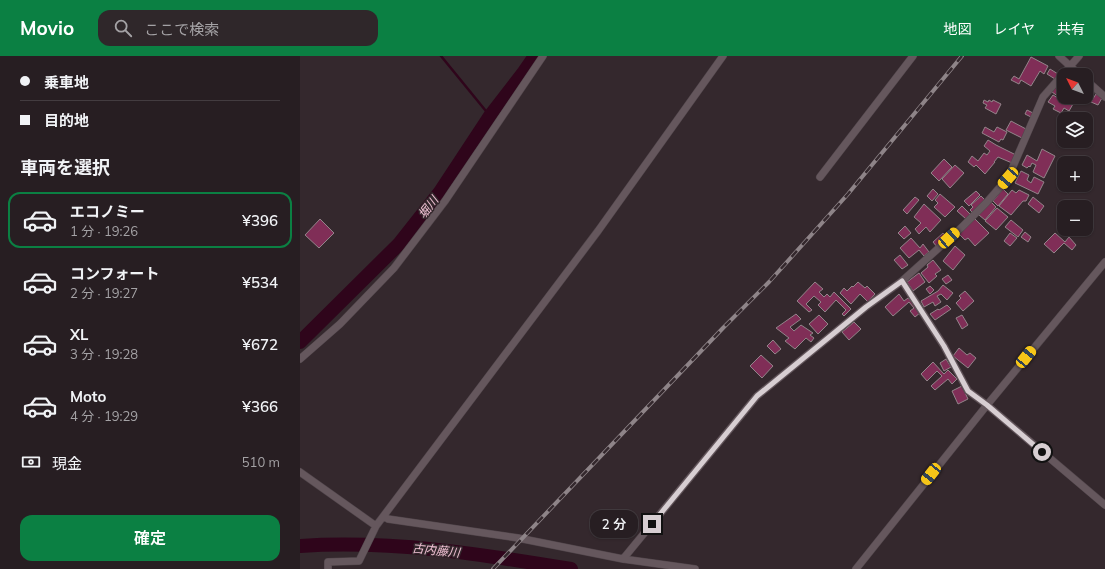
<!DOCTYPE html>
<html lang="ja">
<head>
<meta charset="utf-8">
<style>
  :root { --surface:#271e22; --page:#2f272a; --text:#f1f3f6; --muted:#a4a2a5; --line:#433c40; --accent:#0b8043 }
  body { margin:0; font-family:Mulish,"Noto Sans JP",sans-serif; background:var(--page); color:var(--text); height:100vh; display:flex; flex-direction:column; font-size:15px; white-space:nowrap }
  * { box-sizing:border-box; margin:0 }
  p { font-size:13px; color:var(--muted) }
  .icon { flex:none; width:22px; height:22px; fill:none; stroke:currentColor; stroke-width:2; stroke-linecap:round; stroke-linejoin:round }
  .map { position:relative; flex:1; overflow:hidden }
  .panel { display:flex; flex-direction:column; background:var(--surface); width:300px }
  .panel>* { flex:none }
  .hud { display:grid; align-content:center; height:88px; padding:0 20px; background:var(--surface) }
  .needle { width:26px; rotate:312deg }
  .controls { position:absolute; left:757px; top:12px; display:grid; gap:8px }
  .controls a { display:grid; place-items:center; width:36px; height:36px; border-radius:8px; background:var(--surface); box-shadow:0 1px 3px #0004,0 0 0 1px var(--line); font-size:20px }
  .end { position:absolute; width:18px; height:18px; margin:-9px; border:5px solid #d7ced2; background:#111; box-shadow:0 0 0 2px #111 }
  .from { border-radius:50% }
  .bubble { position:absolute; height:28px; border-radius:12px; background:var(--surface); box-shadow:0 1px 3px #0004,0 0 0 1px var(--line); font-size:13px; font-weight:600; line-height:28px; text-align:center }
  .car { position:absolute; width:12px; height:24px; margin:-12px -6px; border-radius:5px; box-shadow:0 0 3px 1px #0007; background:linear-gradient(#f5c518 24%,#345 0 40%,#f5c518 0 76%,#345 0 86%,#f5c518 0) }
  .hud b { display:flex; align-items:center; gap:14px; height:38px; font-size:15px }
  .hud b+b { border-top:1px solid var(--line) }
  .hud i { width:10px; height:10px; background:var(--text) }
  ul { padding:0; list-style:none }
  li { display:flex; align-items:center; gap:12px; height:56px; margin:0 8px 6px; padding:0 12px; border:2px solid transparent; border-radius:12px }
  li div { flex:1 }
  li b { display:block; font-size:15px }
  li em { font-style:normal; font-weight:600 }
  li.current { border-color:var(--accent) }
  li>.icon { width:36px; height:36px; stroke-width:1.5 }
  h2 { padding:0 20px; font-size:18px; line-height:48px }
  .pay { display:flex; align-items:center; gap:10px; height:44px; padding:0 20px; font-size:15px }
  .pay p { margin-inline-start:auto }
  .primary-button { display:flex; gap:8px; margin-top:auto; padding:8px 20px }
  .primary-button a { flex:1; height:46px; border-radius:12px; background:var(--accent); color:#fff; font-size:16px; font-weight:600; line-height:46px; text-align:center }
  header { display:flex; align-items:center; gap:24px; box-sizing:border-box; height:56px; padding:0 20px; background:var(--accent); color:#fff }
  header strong { font-size:19px }
  nav { display:flex; gap:22px; margin-inline-start:auto; font-size:14px }
  .search { width:280px; height:36px; background:var(--page); display:flex; align-items:center; gap:10px; box-sizing:border-box; padding:0 14px; border-radius:12px; color:var(--muted); font-size:15px }
  main { display:flex; flex:1; min-height:0 }
  .map>svg:first-child { display:block }
  .lines { fill:none; stroke-linecap:round; stroke-linejoin:round }
  .stream { stroke:#2f051b; stroke-width:2.5 }
  .river { stroke:#2f051b; stroke-width:14 }
  .building { fill:#802e57; stroke:#93848a }
  .minor-casing { stroke:#50454a; stroke-width:8 }
  .minor { stroke:#65575d; stroke-width:7 }
  .rail-casing { stroke:#8e8488; stroke-width:4 }
  .rail { stroke:#34282d; stroke-width:2.5; stroke-dasharray:8; stroke-linecap:butt }
  .route { stroke:#d7ced2; stroke-width:5 }
  .labels { text-anchor:middle; dominant-baseline:central; stroke-width:3; stroke-linejoin:round; paint-order:stroke }
  .water-label { font-size:12px; font-style:italic; fill:#f1c1d4; stroke:#34282d }
</style>
</head>
<body>
<header>
<strong>Movio</strong>
<div class="search"><svg class="icon" aria-label="search" viewBox="0 0 24 24"><circle cx="10" cy="10" r="6"/><path d="M15 15l6 6"/></svg>ここで検索</div>
<nav><a>地図</a><a>レイヤ</a><a>共有</a></nav>
</header>
<main>
<section class="panel">
<div class="hud">
<b><i class="from"></i>乗車地</b>
<b><i></i>目的地</b>
</div>
<h2>車両を選択</h2>
<ul>
<li class="current"><svg class="icon" aria-label="car" viewBox="0 0 24 24"><path d="M5 17H2v-5l4-1 3-4h7l3 4 3 1v5h-3M9 17h6M6 11h13"/><circle cx="7" cy="17" r="2"/><circle cx="17" cy="17" r="2"/></svg><div><b>エコノミー</b><p>1 分 · 19:26</p></div><em>¥396</em></li>
<li><svg class="icon" aria-label="car" viewBox="0 0 24 24"><path d="M5 17H2v-5l4-1 3-4h7l3 4 3 1v5h-3M9 17h6M6 11h13"/><circle cx="7" cy="17" r="2"/><circle cx="17" cy="17" r="2"/></svg><div><b>コンフォート</b><p>2 分 · 19:27</p></div><em>¥534</em></li>
<li><svg class="icon" aria-label="car" viewBox="0 0 24 24"><path d="M5 17H2v-5l4-1 3-4h7l3 4 3 1v5h-3M9 17h6M6 11h13"/><circle cx="7" cy="17" r="2"/><circle cx="17" cy="17" r="2"/></svg><div><b>XL</b><p>3 分 · 19:28</p></div><em>¥672</em></li>
<li><svg class="icon" aria-label="car" viewBox="0 0 24 24"><path d="M5 17H2v-5l4-1 3-4h7l3 4 3 1v5h-3M9 17h6M6 11h13"/><circle cx="7" cy="17" r="2"/><circle cx="17" cy="17" r="2"/></svg><div><b>Moto</b><p>4 分 · 19:29</p></div><em>¥366</em></li>
</ul>
<div class="pay"><svg class="icon" aria-label="cash" viewBox="0 0 24 24"><path d="M3 7h18v10H3z"/><circle cx="12" cy="12" r="2"/></svg>現金<p>510 m</p></div>
<div class="primary-button"><a>確定</a></div>
</section>
<div class="map">
<svg width="805" height="513" viewBox="0 0 805 513">
  <rect width="100%" height="100%" fill="#34282d"/>
  <g class="lines">
    <!-- stream -->
    <path class="stream" d="M 141,0 L 190,60"/>
    <!-- river -->
    <path class="river" d="M 0,286 L 99,188 L 140,136 L 190,60 L 224,16 L 235,0
      M 0,490 C 91,484 181,498 271,513"/>
  </g>
  <!-- building -->
  <path class="building" d="M 731,1 L 748,10 L 744,18 L 740,15 L 731,30 L 721,24 L 719,28 L 711,24 L 714,20 L 719,23 Z
    M 750,13 L 758,18 L 755,23 L 747,18 Z
    M 757,29 L 764,33 L 764,41 L 775,41 L 771,47 L 773,48 L 769,55 L 764,52 L 761,57 L 753,53 L 755,50 L 748,46 L 753,39 L 758,42 L 759,41 L 752,36 Z
    M 786,30 L 790,32 L 789,33 L 794,37 L 792,40 L 786,37 Z
    M 796,38 L 802,42 L 798,49 L 791,46 Z
    M 684,44 L 688,46 L 689,44 L 692,46 L 693,44 L 701,48 L 696,58 L 685,52 L 687,49 L 683,47 Z
    M 727,54 L 733,57 L 731,61 L 725,58 Z
    M 711,65 L 726,73 L 722,82 L 706,74 Z
    M 685,71 L 694,76 L 697,71 L 707,76 L 703,84 L 701,83 L 699,86 L 682,77 Z
    M 688,84 L 696,89 L 716,99 L 712,107 L 698,101 L 694,106 L 695,106 L 685,118 L 676,109 L 674,111 L 668,106 L 672,100 L 678,105 L 684,97 L 687,99 L 690,95 L 684,90 Z
    M 742,93 L 755,100 L 744,122 L 733,116 L 736,109 L 732,107 L 730,111 L 729,110 L 727,112 L 722,109 L 727,99 L 737,105 Z
    M 767,101 L 776,106 L 776,107 L 764,107 Z
    M 644,103 L 652,111 L 639,125 L 631,117 Z
    M 655,109 L 664,117 L 650,132 L 642,123 Z
    M 721,115 L 729,119 L 727,124 L 731,127 L 734,121 L 744,126 L 738,138 L 715,127 Z
    M 633,133 L 638,138 L 632,145 L 627,140 Z
    M 703,133 L 708,138 L 698,150 L 693,145 Z
    M 712,134 L 716,137 L 719,134 L 729,139 L 726,145 L 723,145 L 711,159 L 699,150 Z
    M 676,135 L 680,139 L 669,150 L 664,145 Z
    M 640,138 L 655,151 L 645,161 L 634,151 L 638,147 L 635,144 Z
    M 681,140 L 686,145 L 673,157 L 670,154 L 673,151 L 671,149 Z
    M 615,141 L 619,144 L 607,158 L 603,154 Z
    M 733,141 L 744,150 L 739,157 L 728,148 Z
    M 691,146 L 696,151 L 685,164 L 679,159 Z
    M 624,148 L 641,164 L 630,176 L 626,171 L 619,178 L 615,173 L 621,167 L 614,161 Z
    M 662,150 L 671,159 L 666,163 L 657,155 Z
    M 697,152 L 708,161 L 696,174 L 685,165 Z
    M 20,163 L 34,177 L 19,192 L 5,179 Z
    M 675,163 L 689,177 L 675,190 L 668,182 L 665,184 L 659,178 Z
    M 711,164 L 723,174 L 718,181 L 705,171 Z
    M 605,170 L 611,177 L 604,183 L 598,177 Z
    M 725,176 L 731,181 L 728,186 L 721,181 Z
    M 643,177 L 647,181 L 637,191 L 633,186 Z
    M 710,177 L 717,182 L 710,190 L 704,185 Z
    M 755,177 L 765,186 L 769,181 L 776,189 L 772,194 L 764,187 L 754,197 L 744,188 Z
    M 611,182 L 620,192 L 623,188 L 629,196 L 624,200 L 619,194 L 609,202 L 600,192 Z
    M 655,190 L 665,199 L 653,214 L 643,205 Z
    M 600,199 L 608,209 L 602,213 L 594,204 Z
    M 633,204 L 641,214 L 635,218 L 637,220 L 629,227 L 621,217 L 628,211 L 627,209 Z
    M 619,217 L 625,226 L 613,235 L 607,226 Z
    M 648,219 L 652,224 L 646,228 L 642,223 Z
    M 515,226 L 523,233 L 519,236 L 524,241 L 527,238 L 530,241 L 534,236 L 551,253 L 544,260 L 542,258 L 546,254 L 536,244 L 525,256 L 518,249 L 521,246 L 514,240 L 506,248 L 512,254 L 509,256 L 497,245 Z
    M 558,226 L 565,232 L 567,230 L 575,238 L 568,246 L 560,238 L 551,248 L 540,237 L 544,232 L 547,235 L 552,230 L 553,231 Z
    M 643,229 L 653,237 L 647,244 L 641,238 L 637,240 L 641,246 L 635,250 L 633,246 L 624,251 L 621,245 L 638,235 Z
    M 630,230 L 634,234 L 630,238 L 626,233 Z
    M 665,235 L 674,245 L 663,255 L 656,247 L 661,242 L 659,240 Z
    M 599,238 L 604,245 L 608,242 L 621,256 L 615,261 L 610,255 L 614,252 L 609,246 L 593,260 L 585,251 Z
    M 647,249 L 651,253 L 635,264 L 630,258 L 638,253 L 639,254 Z
    M 496,258 L 501,263 L 490,271 L 494,275 L 501,269 L 513,277 L 510,279 L 514,282 L 511,286 L 506,282 L 495,293 L 485,285 L 489,282 L 476,272 Z
    M 519,259 L 528,268 L 518,278 L 509,268 Z
    M 662,259 L 668,269 L 662,273 L 656,262 Z
    M 554,266 L 561,273 L 549,284 L 542,276 Z
    M 473,284 L 481,293 L 475,298 L 467,290 Z
    M 659,292 L 667,299 L 670,297 L 676,302 L 668,312 L 653,300 Z
    M 461,299 L 473,310 L 462,322 L 450,310 Z
    M 646,303 L 651,311 L 644,315 L 640,307 Z
    M 633,306 L 644,318 L 648,314 L 657,323 L 652,328 L 648,323 L 635,334 L 631,330 L 642,320 L 637,315 L 627,325 L 621,318 Z
    M 662,330 L 668,343 L 658,348 L 652,335 Z"/>
  <g class="lines">
    <defs>
      <path id="minor" d="M 759,0 L 780,19
        M 786,24 L 805,41
        M 520,121 L 613,0
        M 602,225 L 644,290 L 668,335 L 687,349 L 805,449
        M 0,303 L 40,268 L 94,212 L 145,145 L 243,0
        M 0,416 L 76,470
        M 84,460 L 88,463 L 218,482 L 323,503 L 395,513
        M 323,503 L 457,340 L 566,251 L 602,225 L 661,172 L 687,146 L 708,122 L 743,41 L 779,0
        M 28,513 L 28,506 L 59,505 L 76,470 L 298,175 L 423,0
        M 556,513 L 687,349 L 805,206"/>
    </defs>
    <!-- minor casing -->
    <use href="#minor" class="minor-casing"/>
    <!-- minor -->
    <use href="#minor" class="minor"/>
    <defs>
      <path id="rail" d="M 193,513 L 423,272 L 469,226 L 548,138 L 662,0"/>
    </defs>
    <!-- rail casing -->
    <use href="#rail" class="rail-casing"/>
    <!-- rail -->
    <use href="#rail" class="rail"/>
  </g>
  <g class="lines">
    <!-- route -->
    <path class="route" d="M 352,468 L 457,340 L 566,251 L 602,225 L 644,290 L 668,335 L 687,349 L 742,396"/>
  </g>
  <g class="labels">
    <!-- water labels -->
    <g class="water-label">
      <text transform="translate(128 151) rotate(-52)">堀川</text>
      <text transform="translate(136 494) rotate(6)">古内藤川</text>
    </g>
  </g>
</svg>
<div class="controls">
<a><svg class="needle" viewBox="-14 -14 28 28"><path d="M0-13l5 13h-10z" fill="#e53935"/><path d="M0 13l5-13h-10z" fill="#a4a2a5"/></svg></a>
<a><svg class="icon" aria-label="layers" viewBox="0 0 24 24"><path d="M12 4l9 5-9 5-9-5zM3 14l9 5 9-5"/></svg></a>
<a>+</a>
<a>−</a>
</div>
<i class="end from" style="left:742px;top:396px"></i>
<i class="end" style="left:352px;top:468px"></i>
<div class="bubble" style="left:290px;top:454px;width:48px">2 分</div>
<i class="car" style="left:708px;top:122px;rotate:221deg"></i>
<i class="car" style="left:649px;top:182px;rotate:48deg"></i>
<i class="car" style="left:726px;top:301px;rotate:39deg"></i>
<i class="car" style="left:631px;top:418px;rotate:218deg"></i>
</div>
</main>
</body>
</html>
